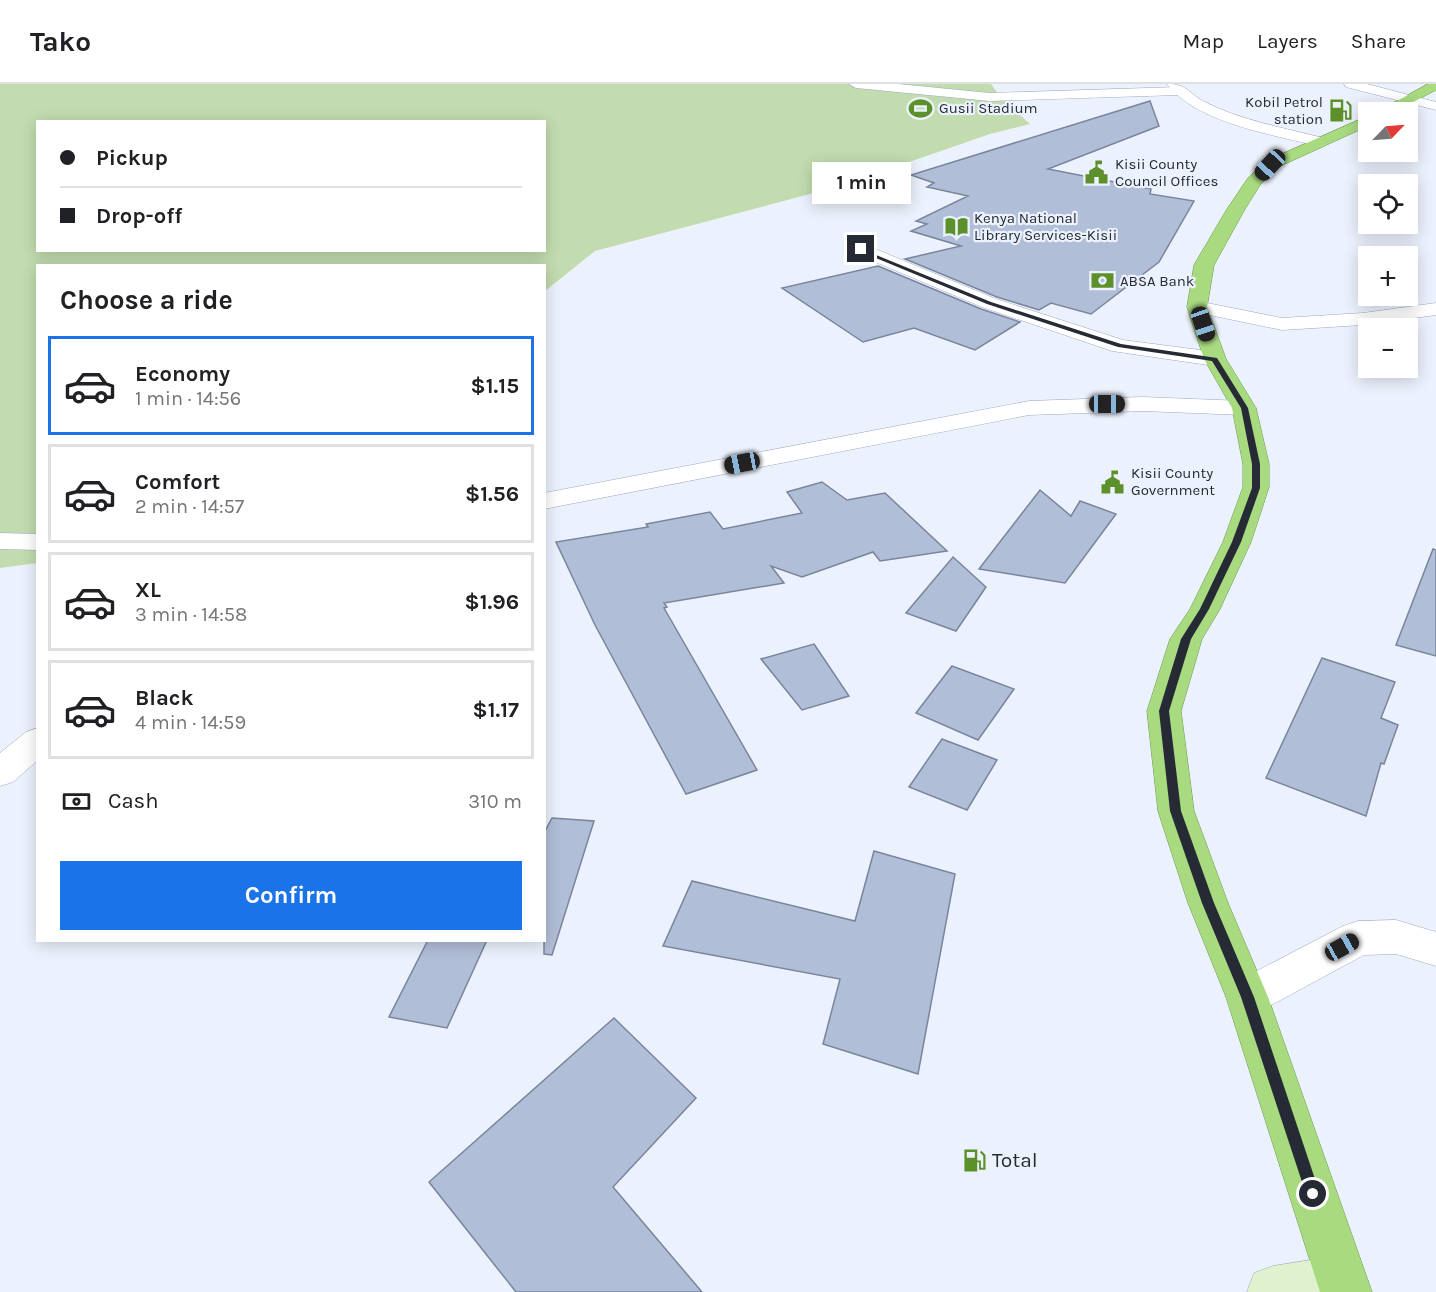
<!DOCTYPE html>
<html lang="en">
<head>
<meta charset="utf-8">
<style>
  :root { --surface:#fff; --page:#f2f2f2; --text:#202124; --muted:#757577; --line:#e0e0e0; --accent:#1a73e8 }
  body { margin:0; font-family:Karla,sans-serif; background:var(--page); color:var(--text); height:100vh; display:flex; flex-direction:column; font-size:22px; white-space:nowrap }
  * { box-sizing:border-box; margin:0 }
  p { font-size:20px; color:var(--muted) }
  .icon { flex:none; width:33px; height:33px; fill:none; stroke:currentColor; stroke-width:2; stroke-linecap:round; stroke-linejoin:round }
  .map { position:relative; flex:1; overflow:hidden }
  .drawer { position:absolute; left:36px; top:180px; width:510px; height:678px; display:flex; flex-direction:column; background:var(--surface); border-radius:0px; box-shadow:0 3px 15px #0003 }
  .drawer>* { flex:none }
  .guide { position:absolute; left:36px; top:36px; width:510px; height:132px; border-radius:0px; box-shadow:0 3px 15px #0003; display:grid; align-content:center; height:132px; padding:0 24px; background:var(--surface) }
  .needle { width:39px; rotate:65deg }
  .controls { position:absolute; left:1358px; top:18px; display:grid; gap:12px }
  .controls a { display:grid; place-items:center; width:60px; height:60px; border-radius:0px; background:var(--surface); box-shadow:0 3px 15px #0003; font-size:30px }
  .end { position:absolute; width:27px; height:27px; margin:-14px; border:8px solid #262a34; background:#fff; box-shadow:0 0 0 3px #fff }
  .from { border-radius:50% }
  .bubble { position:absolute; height:42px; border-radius:0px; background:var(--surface); box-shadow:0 3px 15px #0003; font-size:20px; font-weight:700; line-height:42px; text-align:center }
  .car { position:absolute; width:18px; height:36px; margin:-18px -9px; border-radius:8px; box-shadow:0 0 4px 2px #0007; background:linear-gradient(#222 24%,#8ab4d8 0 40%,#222 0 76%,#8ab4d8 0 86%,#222 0) }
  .guide b { display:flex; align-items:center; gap:21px; height:57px; font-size:22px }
  .guide b+b { border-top:2px solid var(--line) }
  .guide i { width:15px; height:15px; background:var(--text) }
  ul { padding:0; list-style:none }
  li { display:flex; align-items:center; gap:18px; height:99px; margin:0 12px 9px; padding:0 12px; border:3px solid var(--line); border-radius:0px }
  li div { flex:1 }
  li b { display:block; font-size:22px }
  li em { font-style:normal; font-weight:700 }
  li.on { border-color:var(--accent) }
  li>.icon { width:54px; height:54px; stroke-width:1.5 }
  h2 { padding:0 24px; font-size:27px; line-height:72px }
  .pay { display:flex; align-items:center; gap:15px; height:66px; padding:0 24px; font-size:22px }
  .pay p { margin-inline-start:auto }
  .button { display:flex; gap:12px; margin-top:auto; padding:12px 24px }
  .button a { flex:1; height:69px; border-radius:0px; background:var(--accent); color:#fff; font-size:24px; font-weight:700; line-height:69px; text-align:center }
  header { display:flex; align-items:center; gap:36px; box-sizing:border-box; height:84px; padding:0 30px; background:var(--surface); border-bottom:2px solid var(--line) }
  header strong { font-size:28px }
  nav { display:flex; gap:33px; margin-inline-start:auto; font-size:21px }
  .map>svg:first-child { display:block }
  .green { fill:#c2dcaf; fill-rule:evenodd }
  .building { fill:#b1bed7; stroke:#79859c; stroke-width:1.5 }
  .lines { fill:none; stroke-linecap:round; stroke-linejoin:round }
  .minor-casing { stroke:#9ca8c1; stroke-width:1 }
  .tertiary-casing { stroke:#9ca8c1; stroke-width:1 }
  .secondary-casing { stroke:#9ca8c1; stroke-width:1 }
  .trunk-casing { stroke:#6d9751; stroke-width:1 }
  .minor { fill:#fff; fill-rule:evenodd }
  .tertiary { fill:#fff; fill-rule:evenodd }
  .secondary { fill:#dff1cf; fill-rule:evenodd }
  .trunk { fill:#a8da80; fill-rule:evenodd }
  .route { fill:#262a34 }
  .labels { text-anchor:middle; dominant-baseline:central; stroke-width:4.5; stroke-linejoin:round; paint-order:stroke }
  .far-poi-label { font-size:15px; fill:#262a34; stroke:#ecf2fd; text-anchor:start }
  .near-poi-label { font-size:21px; fill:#262a34; stroke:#ecf2fd; text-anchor:start }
</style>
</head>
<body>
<header>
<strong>Tako</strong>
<nav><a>Map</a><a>Layers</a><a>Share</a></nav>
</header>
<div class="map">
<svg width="1436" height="1208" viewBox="0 0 1436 1208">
  <rect width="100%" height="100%" fill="#ecf2fd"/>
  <!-- green -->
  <path class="green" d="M 0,0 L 991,0 L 1002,15 L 1030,40 L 990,50 L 840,102 L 595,167 L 545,207 L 544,182 L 38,182 L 37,479 L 0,484 ZM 38,38 L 544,38 L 544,166 L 38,166 Z"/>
  <!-- building -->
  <path class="building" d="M 1150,17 L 1159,42 L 1048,85 L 1151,105 L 1150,110 L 1194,117 L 1159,178 L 1091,230 L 1051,219 L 1039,226 L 997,213 L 905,175 L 961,162 L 911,147 L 927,140 L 916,137 L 968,112 L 927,103 L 934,99 L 911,91 Z
    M 878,182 L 981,225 L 1020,238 L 975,266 L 914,244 L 863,258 L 782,204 Z
    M 822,398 L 847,416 L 885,409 L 947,467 L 880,477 L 873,468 L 802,493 L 771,482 L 784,499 L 664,519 L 667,523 L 664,524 L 757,686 L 686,710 L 595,541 L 556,458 L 648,443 L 646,440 L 710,428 L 723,445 L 802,429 L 787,408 Z
    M 1040,406 L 1071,432 L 1080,417 L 1116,430 L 1065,499 L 979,485 Z
    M 1433,465 L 1436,466 L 1436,572 L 1396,561 Z
    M 953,473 L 986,503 L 956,547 L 906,529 Z
    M 814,560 L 849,612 L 802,626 L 761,575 Z
    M 1322,574 L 1395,598 L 1381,634 L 1398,641 L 1384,680 L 1381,679 L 1366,732 L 1266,694 Z
    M 952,582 L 1014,605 L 978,656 L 916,629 Z
    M 942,655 L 997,676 L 967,726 L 909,703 Z
    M 552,734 L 594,737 L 552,871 L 544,870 L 544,749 Z
    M 874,767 L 955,790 L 918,990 L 823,960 L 840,895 L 663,862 L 692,797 L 855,837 Z
    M 428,856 L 487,856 L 447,944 L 389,933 Z
    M 614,934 L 696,1014 L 613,1103 L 702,1208 L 516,1208 L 429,1098 Z"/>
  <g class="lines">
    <defs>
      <path id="minor" d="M 849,0 L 898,0 L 990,9 L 1178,3 L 1185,7 L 1178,11 L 990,17 L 856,4 Z
        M 1344,0 L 1367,0 L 1436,18 L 1436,26 L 1346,3 Z
        M 861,159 L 996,215 L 1123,256 L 1215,268 L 1223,270 L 1226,275 L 1223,280 L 1215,282 L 1112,267 L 982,223 L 854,169 L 852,165 Z
        M 1143,313 L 1244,317 L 1252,319 L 1256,324 L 1252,329 L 1244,331 L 1143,327 L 1029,331 L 544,425 L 544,409 L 1029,317 Z
        M 0,449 L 38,450 L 38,466 L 0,465 Z
        M 38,644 L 38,676 L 13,698 L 0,702 L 0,669 L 26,648 Z
        M 1396,836 L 1436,848 L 1436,882 L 1396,870 L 1364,871 L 1262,926 L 1247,931 L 1232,926 L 1226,913 L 1232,900 L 1343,842 L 1358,837 Z"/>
      <path id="tertiary" d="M 1167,0 C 1187,0 1187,8 1203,17 C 1241,37 1286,44 1327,55 L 1330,58 L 1322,63 C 1276,51 1197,40 1167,0 Z
        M 1197,217 L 1282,234 L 1363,229 L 1436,219 L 1436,231 L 1363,241 L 1282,246 L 1190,227 L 1187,223 L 1190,219 Z"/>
      <path id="secondary" d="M 1342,1171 L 1360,1179 L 1368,1197 L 1364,1208 L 1247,1208 L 1254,1189 L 1273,1182 Z"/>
      <path id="trunk" d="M 1428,0 L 1436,0 L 1436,6 L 1394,28 L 1377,28 Z
        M 1368,32 L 1368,42 L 1276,84 L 1260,101 L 1245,125 L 1214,181 L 1207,223 L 1226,275 L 1256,324 L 1269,380 L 1269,403 L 1251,458 L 1220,525 L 1202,555 L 1181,627 L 1194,727 L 1228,819 L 1268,913 L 1372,1208 L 1320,1208 L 1226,913 L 1188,819 L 1158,727 L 1147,627 L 1170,555 L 1190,525 L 1223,458 L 1243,403 L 1243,380 L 1232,324 L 1204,275 L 1187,223 L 1194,181 L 1227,125 L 1248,94 L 1264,78 Z"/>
    </defs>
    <!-- minor casing -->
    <use href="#minor" class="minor-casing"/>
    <!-- tertiary casing -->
    <use href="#tertiary" class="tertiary-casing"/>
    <!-- secondary casing -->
    <use href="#secondary" class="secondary-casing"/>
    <!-- trunk casing -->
    <use href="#trunk" class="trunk-casing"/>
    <!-- minor -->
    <use href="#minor" class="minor"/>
    <!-- tertiary -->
    <use href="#tertiary" class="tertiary"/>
    <!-- secondary -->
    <use href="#secondary" class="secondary"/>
    <!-- trunk -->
    <use href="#trunk" class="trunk"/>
  </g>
  <!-- route -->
  <path class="route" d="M 859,164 L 991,218 L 1121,260 L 1217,274 L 1248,324 L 1260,380 L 1260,404 L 1241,458 L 1209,525 L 1191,555 L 1169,627 L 1181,727 L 1214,819 L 1254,913 L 1320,1110 L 1318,1115 L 1313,1117 L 1308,1115 L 1306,1110 L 1241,913 L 1202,819 L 1170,727 L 1159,627 L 1181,555 L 1200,525 L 1232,458 L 1252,404 L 1252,380 L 1241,324 L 1212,277 L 1118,263 L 987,220 L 859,167 Z"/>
  <!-- icons -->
  <defs>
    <symbol id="stadium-bare" viewBox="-9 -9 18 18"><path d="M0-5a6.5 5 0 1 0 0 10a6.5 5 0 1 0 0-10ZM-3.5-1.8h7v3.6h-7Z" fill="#5c902a" stroke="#ecf2fd" stroke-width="2.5" paint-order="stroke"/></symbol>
    <symbol id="fuel-bare" viewBox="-9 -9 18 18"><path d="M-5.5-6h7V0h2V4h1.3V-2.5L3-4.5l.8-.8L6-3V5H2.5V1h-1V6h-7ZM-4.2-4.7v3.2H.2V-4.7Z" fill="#5c902a" stroke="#ecf2fd" stroke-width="2.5" paint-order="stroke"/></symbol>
    <symbol id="civic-bare" viewBox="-9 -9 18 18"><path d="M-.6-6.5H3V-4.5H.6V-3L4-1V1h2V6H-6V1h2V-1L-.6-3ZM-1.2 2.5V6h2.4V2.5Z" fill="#5c902a" stroke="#ecf2fd" stroke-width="2.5" paint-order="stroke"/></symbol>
    <symbol id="library-bare" viewBox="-9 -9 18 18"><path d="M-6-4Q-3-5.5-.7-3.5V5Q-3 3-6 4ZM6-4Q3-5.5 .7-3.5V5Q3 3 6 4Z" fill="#5c902a" stroke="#ecf2fd" stroke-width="2.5" paint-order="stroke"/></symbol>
    <symbol id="bank-bare" viewBox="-9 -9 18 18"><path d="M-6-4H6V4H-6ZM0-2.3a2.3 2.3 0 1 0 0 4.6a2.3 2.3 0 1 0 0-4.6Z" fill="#5c902a" stroke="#ecf2fd" stroke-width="2.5" paint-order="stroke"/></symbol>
  </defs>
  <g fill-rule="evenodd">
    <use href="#stadium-bare" x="904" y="8" width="33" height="33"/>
    <use href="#fuel-bare" x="1324" y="10" width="33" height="33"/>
    <use href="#civic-bare" x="1080" y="72" width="33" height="33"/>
    <use href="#library-bare" x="940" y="126" width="33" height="33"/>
    <use href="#bank-bare" x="1086" y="180" width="33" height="33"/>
    <use href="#civic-bare" x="1096" y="382" width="33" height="33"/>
    <use href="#fuel-bare" x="958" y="1060" width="33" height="33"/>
  </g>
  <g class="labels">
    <!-- far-poi labels -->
    <g class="far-poi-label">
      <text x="1323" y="18" text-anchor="end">Kobil Petrol<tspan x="1323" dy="17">station</tspan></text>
      <text x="939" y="24">Gusii Stadium</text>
      <text x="1115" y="80">Kisii County<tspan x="1115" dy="17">Council Offices</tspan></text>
      <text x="974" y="134">Kenya National<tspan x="974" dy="17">Library Services-Kisii</tspan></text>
      <text x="1120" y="197">ABSA Bank</text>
      <text x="1131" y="389">Kisii County<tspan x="1131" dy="17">Government</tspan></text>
    </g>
    <!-- near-poi labels -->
    <g class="near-poi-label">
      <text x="992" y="1076">Total</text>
    </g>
  </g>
</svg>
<div class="controls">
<a><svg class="needle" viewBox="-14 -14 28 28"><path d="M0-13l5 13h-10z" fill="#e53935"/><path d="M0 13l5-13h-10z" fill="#757577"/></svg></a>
<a><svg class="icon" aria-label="locate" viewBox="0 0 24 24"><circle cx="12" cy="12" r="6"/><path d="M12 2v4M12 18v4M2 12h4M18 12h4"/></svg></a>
<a>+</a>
<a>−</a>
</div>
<i class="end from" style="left:1313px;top:1110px"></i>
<i class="end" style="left:861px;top:165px"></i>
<div class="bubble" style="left:812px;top:78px;width:99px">1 min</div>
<i class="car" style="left:1270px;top:81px;rotate:223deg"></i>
<i class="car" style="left:1203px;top:240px;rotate:161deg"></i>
<i class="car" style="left:1107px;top:320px;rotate:90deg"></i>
<i class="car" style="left:742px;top:379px;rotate:259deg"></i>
<i class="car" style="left:1342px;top:863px;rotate:61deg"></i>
<div class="guide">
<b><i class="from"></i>Pickup</b>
<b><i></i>Drop-off</b>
</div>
<section class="drawer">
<h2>Choose a ride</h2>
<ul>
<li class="on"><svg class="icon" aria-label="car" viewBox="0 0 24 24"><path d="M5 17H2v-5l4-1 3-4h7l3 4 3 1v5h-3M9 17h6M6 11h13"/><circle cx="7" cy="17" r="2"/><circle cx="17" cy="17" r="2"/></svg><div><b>Economy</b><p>1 min · 14:56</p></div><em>$1.15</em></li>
<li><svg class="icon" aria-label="car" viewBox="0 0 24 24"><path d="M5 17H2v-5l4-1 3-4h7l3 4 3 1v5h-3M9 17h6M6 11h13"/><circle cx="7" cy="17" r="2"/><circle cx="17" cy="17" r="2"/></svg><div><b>Comfort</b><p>2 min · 14:57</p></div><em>$1.56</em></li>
<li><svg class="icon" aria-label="car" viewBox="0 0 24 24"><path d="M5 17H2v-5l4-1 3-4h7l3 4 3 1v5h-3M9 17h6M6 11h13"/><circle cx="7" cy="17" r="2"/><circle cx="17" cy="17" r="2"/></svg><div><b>XL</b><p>3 min · 14:58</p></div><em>$1.96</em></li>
<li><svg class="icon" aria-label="car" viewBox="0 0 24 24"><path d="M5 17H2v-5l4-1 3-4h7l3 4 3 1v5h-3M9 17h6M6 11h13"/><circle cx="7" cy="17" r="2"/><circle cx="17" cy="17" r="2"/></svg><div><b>Black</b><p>4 min · 14:59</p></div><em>$1.17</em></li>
</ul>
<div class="pay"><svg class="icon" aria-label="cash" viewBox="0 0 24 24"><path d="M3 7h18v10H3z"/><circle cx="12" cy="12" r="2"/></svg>Cash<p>310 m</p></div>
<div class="button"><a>Confirm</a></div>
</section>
</div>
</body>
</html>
